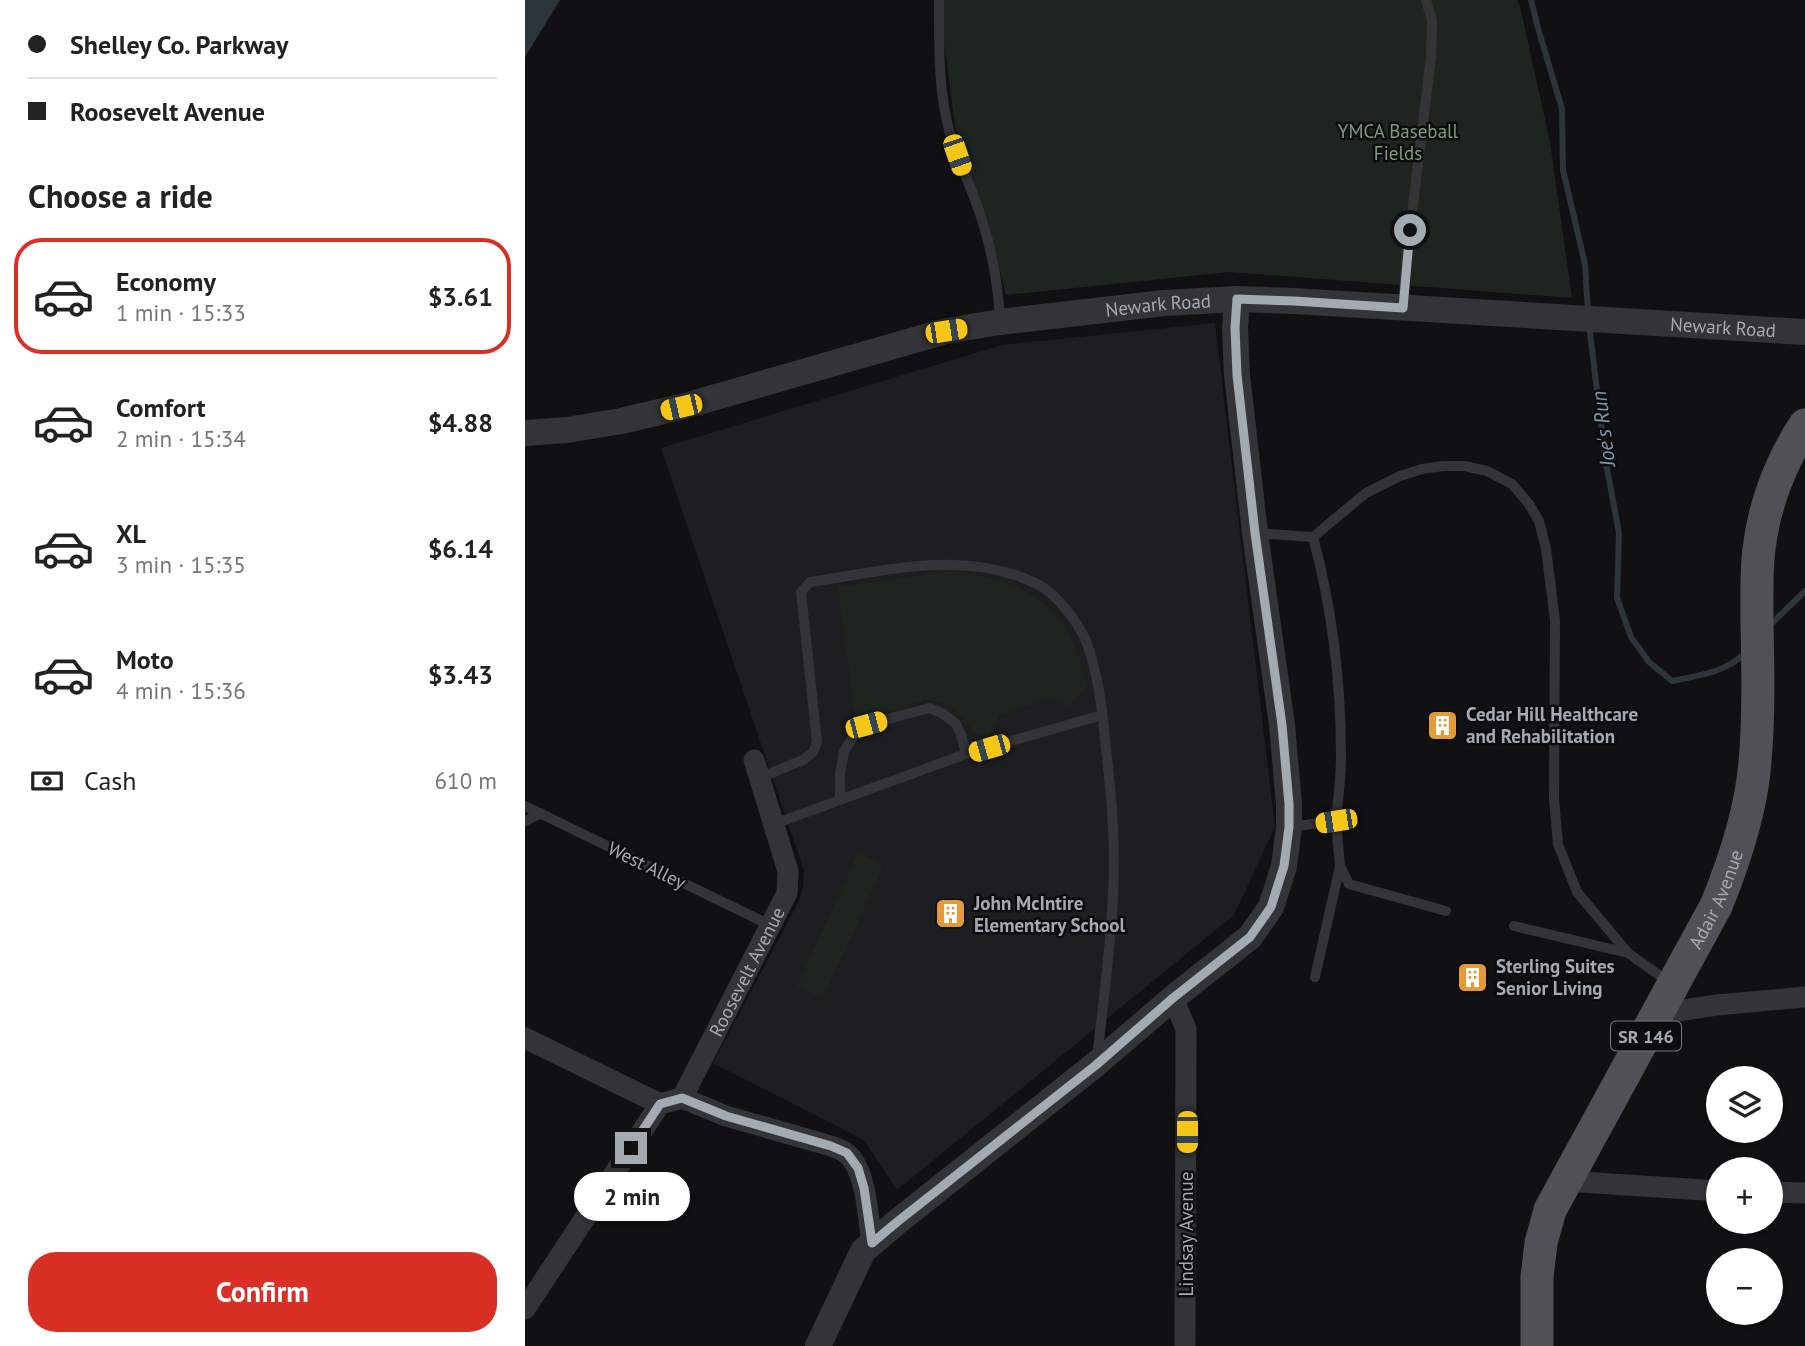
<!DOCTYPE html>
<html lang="en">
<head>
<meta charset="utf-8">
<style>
  :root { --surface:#fff; --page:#f6f6f6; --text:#222; --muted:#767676; --line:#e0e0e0; --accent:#d93025 }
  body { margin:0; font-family:"PT Sans",sans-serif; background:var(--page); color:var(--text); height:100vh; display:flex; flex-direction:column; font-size:26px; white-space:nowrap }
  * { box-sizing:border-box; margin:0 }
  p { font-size:23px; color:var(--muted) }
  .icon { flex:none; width:38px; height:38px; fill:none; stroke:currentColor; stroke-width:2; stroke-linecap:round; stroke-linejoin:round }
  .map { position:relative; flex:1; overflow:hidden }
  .panel { display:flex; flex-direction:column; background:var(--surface); width:525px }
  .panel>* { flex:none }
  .hud { display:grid; align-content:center; height:154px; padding:0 28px; background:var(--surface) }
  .buttons { position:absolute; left:1181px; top:1066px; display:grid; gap:14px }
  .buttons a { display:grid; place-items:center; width:77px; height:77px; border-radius:50%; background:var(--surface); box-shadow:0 2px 5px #0004; font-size:35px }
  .end { position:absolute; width:32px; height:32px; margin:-16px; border:9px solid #a4aab2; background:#111; box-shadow:0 0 0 4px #111 }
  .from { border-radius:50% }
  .bubble { position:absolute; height:49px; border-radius:24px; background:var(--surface); box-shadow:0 2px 5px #0004; font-size:23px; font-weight:800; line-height:49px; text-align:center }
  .car { position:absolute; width:21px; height:42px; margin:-21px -10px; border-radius:9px; box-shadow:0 0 5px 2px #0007; background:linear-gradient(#f5c518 24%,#345 0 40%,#f5c518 0 76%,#345 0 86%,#f5c518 0) }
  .hud b { display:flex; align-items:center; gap:24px; height:66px; font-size:26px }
  .hud b+b { border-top:2px solid var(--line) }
  .hud i { width:18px; height:18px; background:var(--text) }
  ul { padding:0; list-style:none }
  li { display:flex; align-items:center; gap:21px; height:116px; margin:0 14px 10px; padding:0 14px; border:4px solid transparent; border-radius:28px }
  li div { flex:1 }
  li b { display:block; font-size:26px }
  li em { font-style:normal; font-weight:800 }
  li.on { border-color:var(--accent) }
  li>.icon { width:63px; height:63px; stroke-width:1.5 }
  h2 { padding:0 28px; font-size:32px; line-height:84px }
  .pay { display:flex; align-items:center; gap:18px; height:77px; padding:0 28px; font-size:26px }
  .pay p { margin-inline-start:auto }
  .cta { display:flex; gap:14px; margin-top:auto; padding:14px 28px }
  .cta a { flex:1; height:80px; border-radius:28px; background:var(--accent); color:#fff; font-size:28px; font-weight:800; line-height:80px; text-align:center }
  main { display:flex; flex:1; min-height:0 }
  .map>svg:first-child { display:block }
  .built { fill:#1d1e20 }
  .green { fill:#1e251e }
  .water { fill:#2c353a }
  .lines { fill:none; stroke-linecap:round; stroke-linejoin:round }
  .stream { stroke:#2c353a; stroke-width:6 }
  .service { stroke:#333437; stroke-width:10 }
  .minor { stroke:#333437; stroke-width:21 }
  .tertiary { stroke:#333437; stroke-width:26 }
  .primary { stroke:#4f5156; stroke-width:33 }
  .route { stroke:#a4aab2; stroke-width:9 }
  .labels { text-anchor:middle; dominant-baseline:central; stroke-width:5; stroke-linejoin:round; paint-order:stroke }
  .shield { fill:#0c0c0e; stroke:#767b81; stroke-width:2 }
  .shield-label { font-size:18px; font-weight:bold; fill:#a4aab2 }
  .park-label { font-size:19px; fill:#7d9c7c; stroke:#0c0c0e }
  .street-label { font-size:19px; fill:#a4aab2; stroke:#0c0c0e }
  .poi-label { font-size:19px; font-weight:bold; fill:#a4aab2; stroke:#0c0c0e; text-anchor:start }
  .water-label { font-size:21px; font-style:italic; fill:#7c9aab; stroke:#0c0c0e }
</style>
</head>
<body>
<main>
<section class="panel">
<div class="hud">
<b><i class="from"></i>Shelley Co. Parkway</b>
<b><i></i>Roosevelt Avenue</b>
</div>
<h2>Choose a ride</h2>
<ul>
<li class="on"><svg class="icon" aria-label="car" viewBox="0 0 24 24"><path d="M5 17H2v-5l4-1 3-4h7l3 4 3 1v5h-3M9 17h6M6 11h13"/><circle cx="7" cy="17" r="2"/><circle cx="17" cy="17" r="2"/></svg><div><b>Economy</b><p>1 min · 15:33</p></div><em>$3.61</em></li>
<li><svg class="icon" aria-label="car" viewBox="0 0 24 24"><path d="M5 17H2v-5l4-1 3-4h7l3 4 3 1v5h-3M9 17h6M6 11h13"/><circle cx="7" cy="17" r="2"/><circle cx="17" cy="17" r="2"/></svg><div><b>Comfort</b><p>2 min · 15:34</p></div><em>$4.88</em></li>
<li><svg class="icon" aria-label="car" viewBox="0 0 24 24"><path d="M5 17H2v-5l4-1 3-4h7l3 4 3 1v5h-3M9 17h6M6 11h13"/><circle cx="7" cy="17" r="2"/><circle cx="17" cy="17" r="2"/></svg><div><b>XL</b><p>3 min · 15:35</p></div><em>$6.14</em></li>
<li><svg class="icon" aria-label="car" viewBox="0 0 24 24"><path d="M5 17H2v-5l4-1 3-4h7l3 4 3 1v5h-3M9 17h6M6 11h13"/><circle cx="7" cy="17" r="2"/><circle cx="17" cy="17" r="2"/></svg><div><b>Moto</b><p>4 min · 15:36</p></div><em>$3.43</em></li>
</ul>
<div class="pay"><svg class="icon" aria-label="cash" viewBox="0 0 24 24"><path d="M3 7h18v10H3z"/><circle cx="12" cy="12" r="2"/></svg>Cash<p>610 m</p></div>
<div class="cta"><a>Confirm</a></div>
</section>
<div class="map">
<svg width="1280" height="1346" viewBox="0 0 1280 1346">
  <rect width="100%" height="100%" fill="#111113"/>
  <!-- built -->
  <path class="built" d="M 690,323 L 750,827 L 709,915 L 372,1190 L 339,1140 L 188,1063 L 275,899 L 278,887 L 279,871 L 136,448 L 477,345 Z"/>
  <!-- green -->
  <path class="green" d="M 419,0 L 992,0 L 995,6 L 1025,142 L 1047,298 L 705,272 L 481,295 L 463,222 L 440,164 L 431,134 L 419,41 Z
    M 421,572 C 501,576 546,606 562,687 L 543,706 L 523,699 L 475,715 L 465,734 L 460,738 C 447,733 444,724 435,715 C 426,704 412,700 399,700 L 331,721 L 313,587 Z
    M 333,853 L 359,865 L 298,998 L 272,986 Z"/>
  <!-- water -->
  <path class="water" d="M 0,0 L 35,0 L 0,57 Z"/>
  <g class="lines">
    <!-- stream -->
    <path class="stream" d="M 1006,0 L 1013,28 L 1037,109 L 1038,170 L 1060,264 L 1063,313
      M 1064,324 L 1080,458 L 1094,533 L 1092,598 L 1106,637 L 1124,662 L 1147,681 C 1172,676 1202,672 1220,653
      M 1244,626 L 1280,591"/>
    <!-- service -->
    <path class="service" d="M 414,0 C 414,44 413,91 425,134 C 432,157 442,178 450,200 C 465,239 473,279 475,321
      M 878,308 L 882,254 L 906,57 L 907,21 L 901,0
      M 730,533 L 788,537 C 807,608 816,683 816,756 C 816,778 813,799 811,821 L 764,827
      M 788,537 L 841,493 L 875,476 L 897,469 L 918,466 L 939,466 L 962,471 L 987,484 L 1004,504 L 1014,521 L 1021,549 L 1030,620 L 1029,800 L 1033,844 L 1052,892 L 1103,953 L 1145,983
      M 234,778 L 278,760 L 288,752 L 292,742 L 276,592 L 285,582 C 361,571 441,548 514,585 C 532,594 553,623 561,641 C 573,673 577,707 580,740 C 586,791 591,842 588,894 C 586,948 578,1003 572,1058
      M 315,800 L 315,774 L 319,751 L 328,737 L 341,725 L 404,708 L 417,713 L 431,724 L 437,737 L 441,754
      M 0,806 L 245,925
      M 0,821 L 16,813
      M 811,821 L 815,866 L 824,884 L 921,911
      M 249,824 L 441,754 L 577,715
      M 989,926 L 1103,953
      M 790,977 L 815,866"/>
    <!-- minor -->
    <g class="minor">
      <path d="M 648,998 L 661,1029 L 660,1346"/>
      <path d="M 1133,1014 L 1192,1005 L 1280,997"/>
      <path d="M 0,1038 L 135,1104 L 157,1098 L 201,1116 L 306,1146 C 311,1148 317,1150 321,1153 C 342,1169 343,1219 347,1243"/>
      <path id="s1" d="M 157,1098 L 262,893 L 263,871 L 229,760"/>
      <path d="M 1040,1181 L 1194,1191"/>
      <path d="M 1246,1192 L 1280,1193"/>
      <path d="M 0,1309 L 135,1104"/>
    </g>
    <!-- tertiary -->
    <g class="tertiary">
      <path id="s2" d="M 0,433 L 42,430 L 96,421 L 156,407 L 421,331 L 475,322 L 639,303 L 712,299 L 769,301 L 1280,332"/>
      <path d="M 293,1346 L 338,1251 L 372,1222 L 571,1064 L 648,998 L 725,937 L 746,907 L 759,866 L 764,827 L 764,804 L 757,725 L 730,533 L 712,375 L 710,328 L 712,299"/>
    </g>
    <!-- primary -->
    <path class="primary" id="s3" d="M 1012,1346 L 1012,1277 L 1016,1243 L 1025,1210 L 1191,906 C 1210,860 1226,812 1230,762 C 1234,716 1233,669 1232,623 C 1232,598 1231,573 1234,549 C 1239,505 1256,461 1280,425"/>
  </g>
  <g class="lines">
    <!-- route -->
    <path class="route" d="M 106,1148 L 135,1104 L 157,1098 L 201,1116 L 306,1146 L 322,1153 L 333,1168 L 339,1188 L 347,1243 L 372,1222 L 571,1065 L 648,998 L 725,937 L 746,907 L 759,866 L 764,827 L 764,804 L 757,725 L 730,533 L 712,375 L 710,328 L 712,299 L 769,301 L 878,308 L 885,230"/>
  </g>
  <!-- icons -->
  <defs>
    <symbol id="building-square" viewBox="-11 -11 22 22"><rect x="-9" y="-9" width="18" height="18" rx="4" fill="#e49a38" stroke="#0c0c0e"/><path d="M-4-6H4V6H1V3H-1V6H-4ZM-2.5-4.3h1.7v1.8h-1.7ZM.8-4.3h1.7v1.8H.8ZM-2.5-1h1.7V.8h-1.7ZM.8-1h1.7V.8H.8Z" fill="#fff"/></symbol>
  </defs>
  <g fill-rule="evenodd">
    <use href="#building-square" x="900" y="708" width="35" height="35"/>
    <use href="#building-square" x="408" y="896" width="35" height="35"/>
    <use href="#building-square" x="930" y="960" width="35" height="35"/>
  </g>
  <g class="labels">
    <!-- shield labels -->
    <rect class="shield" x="1086" y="1021.5" width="70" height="29" rx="5"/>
    <g class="shield-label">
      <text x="1121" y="1036">SR 146</text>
    </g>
    <!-- park labels -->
    <g class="park-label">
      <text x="873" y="131">YMCA Baseball<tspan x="873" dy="22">Fields</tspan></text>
    </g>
    <!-- street labels -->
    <g class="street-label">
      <text stroke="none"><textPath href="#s2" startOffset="648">Newark Road</textPath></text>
      <text stroke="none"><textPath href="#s2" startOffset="1214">Newark Road</textPath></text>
      <text transform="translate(122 865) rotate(26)">West Alley</text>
      <text stroke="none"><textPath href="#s3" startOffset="490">Adair Avenue</textPath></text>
      <text stroke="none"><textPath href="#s1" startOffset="142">Roosevelt Avenue</textPath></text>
      <text transform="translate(661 1234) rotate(-90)">Lindsay Avenue</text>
    </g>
    <!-- poi labels -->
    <g class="poi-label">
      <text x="941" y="714">Cedar Hill Healthcare<tspan x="941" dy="22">and Rehabilitation</tspan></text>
      <text x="449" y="903">John McIntire<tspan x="449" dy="22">Elementary School</tspan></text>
      <text x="971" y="966">Sterling Suites<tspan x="971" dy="22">Senior Living</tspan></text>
    </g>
    <!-- water labels -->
    <g class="water-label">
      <text transform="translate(1078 429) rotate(-97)">Joe's Run</text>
    </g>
  </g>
</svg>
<div class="buttons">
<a><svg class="icon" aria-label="layers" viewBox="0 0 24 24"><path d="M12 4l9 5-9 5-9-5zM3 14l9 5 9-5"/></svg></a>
<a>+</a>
<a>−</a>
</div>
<i class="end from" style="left:885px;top:230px"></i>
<i class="end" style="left:106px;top:1148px"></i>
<div class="bubble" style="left:49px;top:1172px;width:116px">2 min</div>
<i class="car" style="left:432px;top:155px;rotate:161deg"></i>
<i class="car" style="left:421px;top:331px;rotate:81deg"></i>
<i class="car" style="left:156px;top:407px;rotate:257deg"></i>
<i class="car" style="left:341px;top:725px;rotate:75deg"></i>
<i class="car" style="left:464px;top:748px;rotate:254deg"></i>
<i class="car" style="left:811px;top:821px;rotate:261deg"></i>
<i class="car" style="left:662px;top:1132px;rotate:180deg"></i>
</div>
</main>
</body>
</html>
